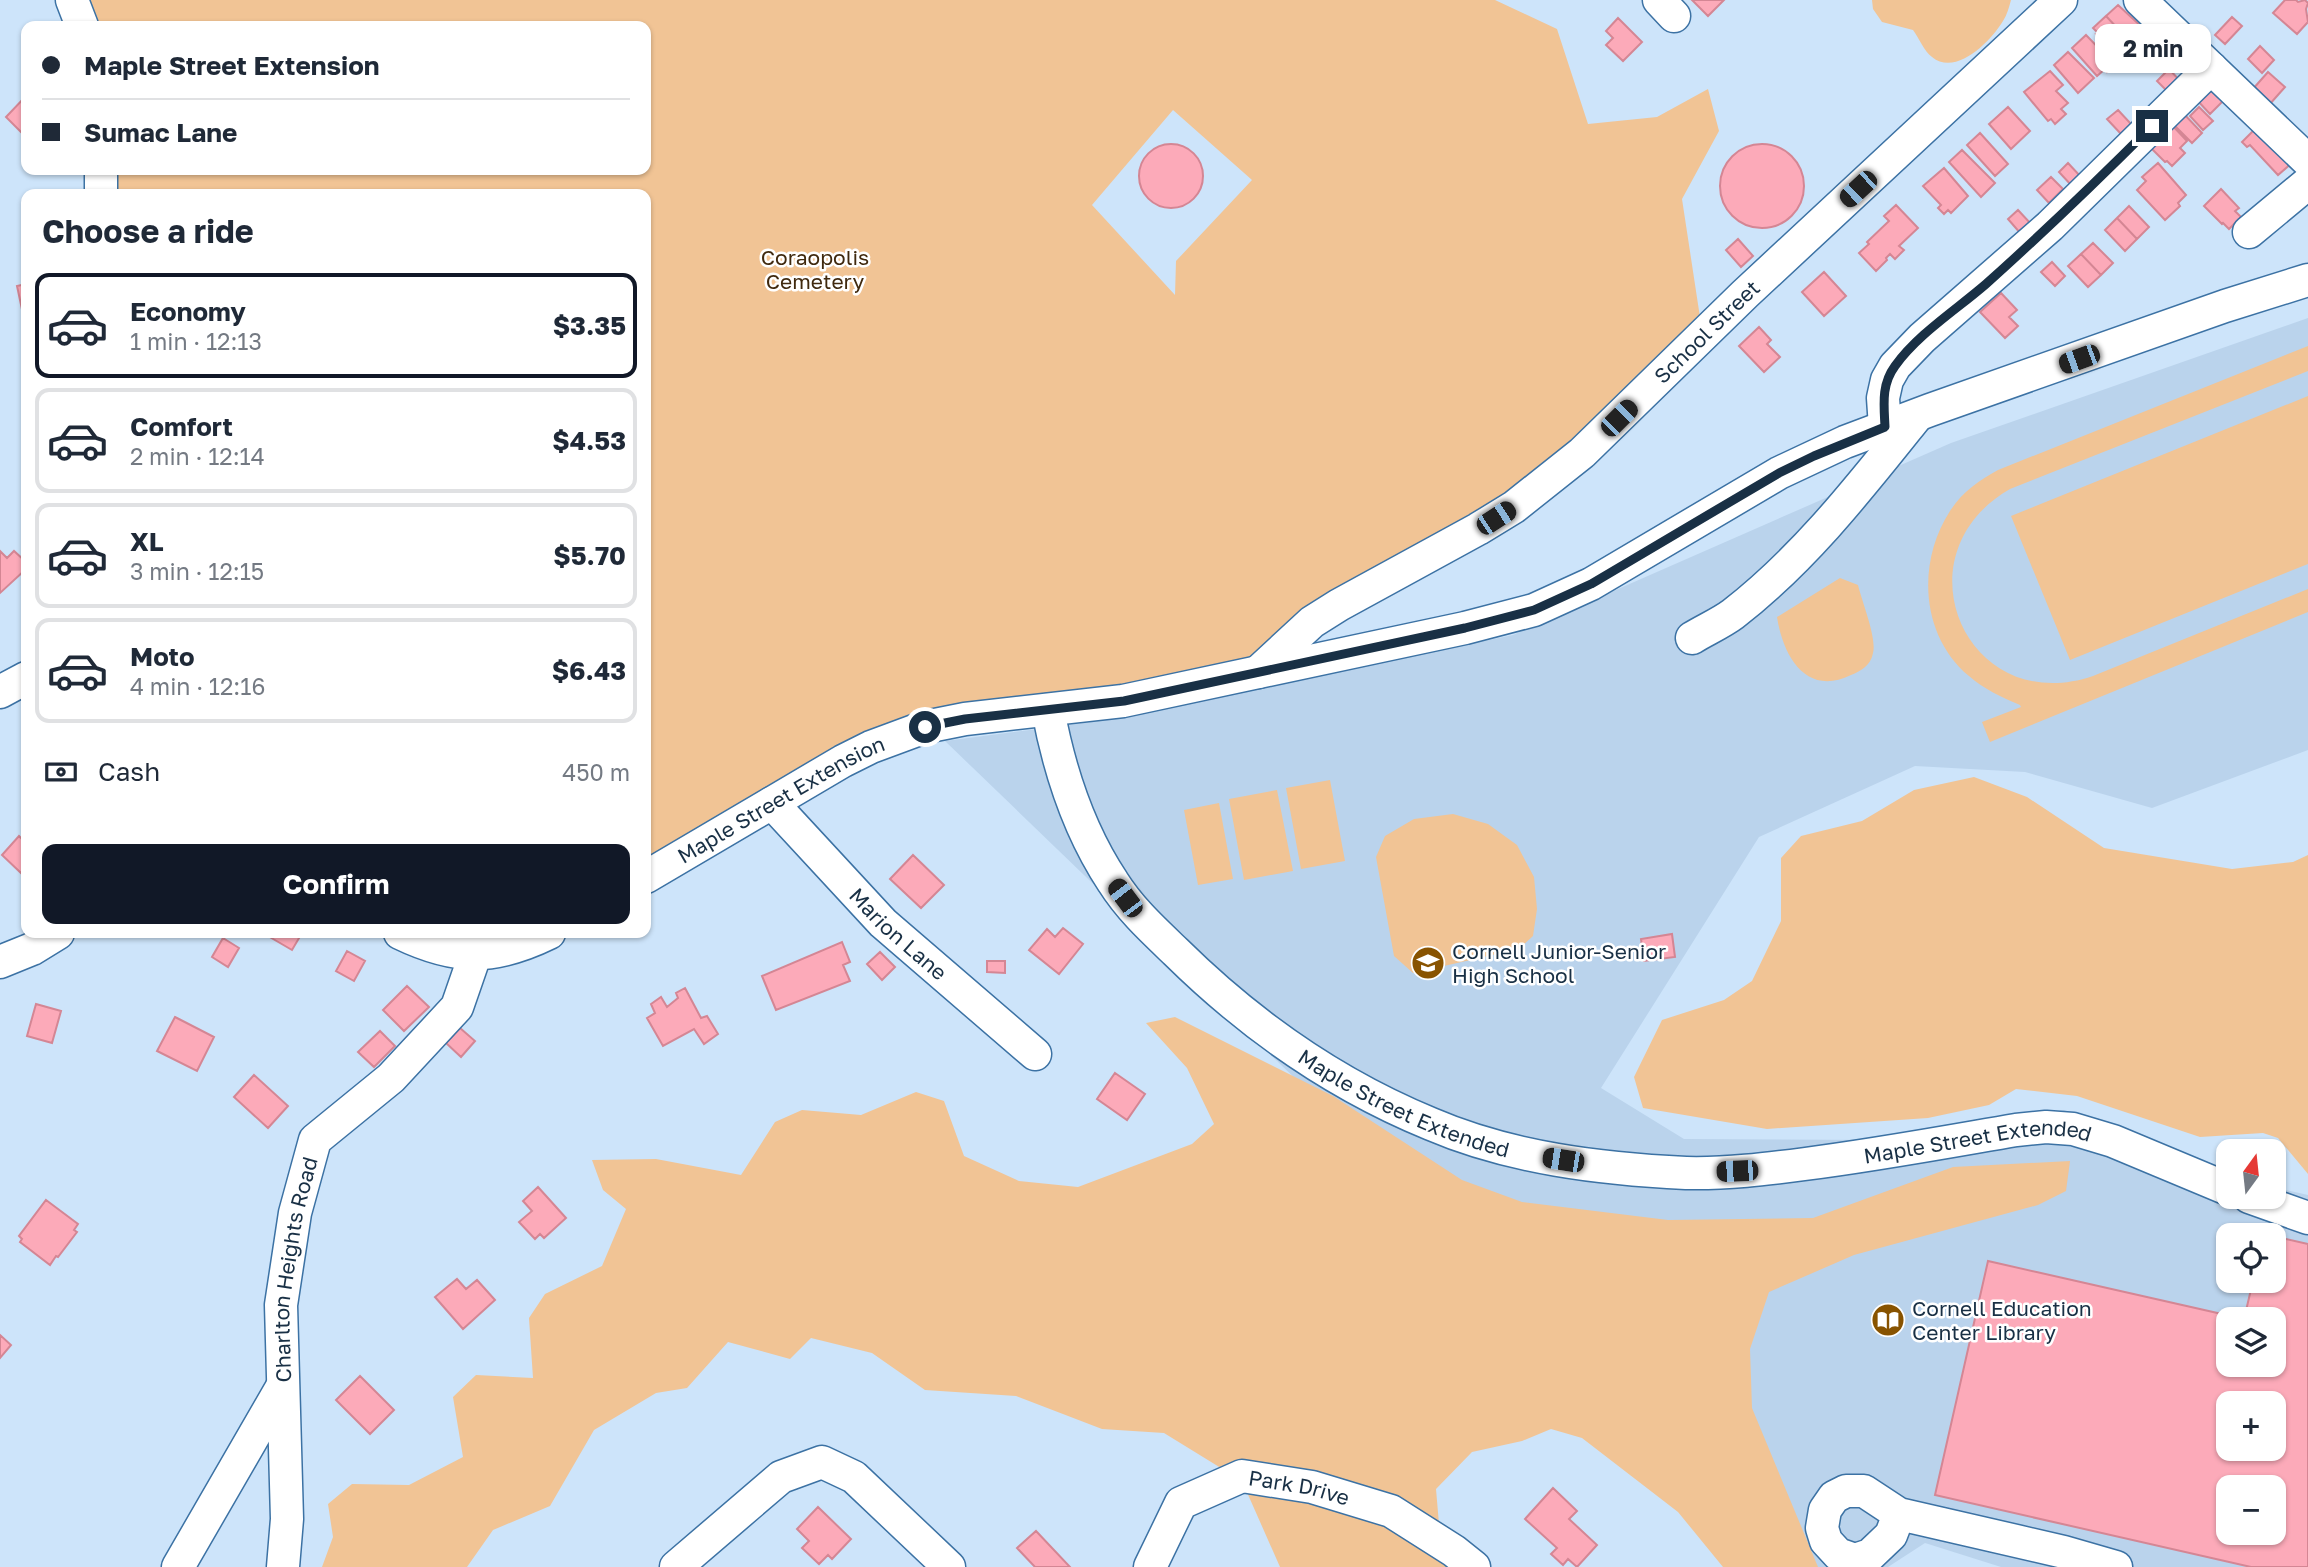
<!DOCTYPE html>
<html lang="en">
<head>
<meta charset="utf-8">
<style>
  :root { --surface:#fff; --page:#f6f6f7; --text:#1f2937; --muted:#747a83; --line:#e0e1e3; --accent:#111827 }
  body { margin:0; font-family:"Golos Text",sans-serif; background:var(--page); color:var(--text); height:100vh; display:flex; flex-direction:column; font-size:26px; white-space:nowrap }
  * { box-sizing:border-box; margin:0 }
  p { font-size:23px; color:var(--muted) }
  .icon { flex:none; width:38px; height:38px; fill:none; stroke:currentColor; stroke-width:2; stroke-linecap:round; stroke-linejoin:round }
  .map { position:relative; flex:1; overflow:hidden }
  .details { position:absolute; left:21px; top:189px; width:630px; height:749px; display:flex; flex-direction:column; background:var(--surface); border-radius:14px; box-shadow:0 2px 5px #0004 }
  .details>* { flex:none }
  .hud { position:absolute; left:21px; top:21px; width:630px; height:154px; border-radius:14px; box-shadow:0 2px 5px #0004; display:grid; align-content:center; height:154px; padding:0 21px; background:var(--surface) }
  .needle { width:46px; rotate:15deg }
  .buttons { position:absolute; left:2216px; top:1139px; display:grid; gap:14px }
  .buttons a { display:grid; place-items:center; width:70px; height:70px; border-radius:14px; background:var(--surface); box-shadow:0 2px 5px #0004; font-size:35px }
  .end { position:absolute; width:32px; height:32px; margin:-16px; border:9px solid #193045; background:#fff; box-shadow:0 0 0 4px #fff }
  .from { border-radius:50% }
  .bubble { position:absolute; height:49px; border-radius:14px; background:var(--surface); box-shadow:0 2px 5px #0004; font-size:23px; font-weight:700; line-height:49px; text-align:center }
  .car { position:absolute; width:21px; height:42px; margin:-21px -10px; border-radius:9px; box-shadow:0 0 5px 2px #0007; background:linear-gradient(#222 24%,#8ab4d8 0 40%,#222 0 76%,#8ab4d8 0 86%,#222 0) }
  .hud b { display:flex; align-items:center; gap:24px; height:66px; font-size:26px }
  .hud b+b { border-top:2px solid var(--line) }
  .hud i { width:18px; height:18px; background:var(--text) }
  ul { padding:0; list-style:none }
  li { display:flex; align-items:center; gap:21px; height:105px; margin:0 14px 10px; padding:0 7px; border:4px solid var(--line); border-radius:14px }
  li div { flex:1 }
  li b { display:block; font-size:26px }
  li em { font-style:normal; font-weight:700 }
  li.selected { border-color:var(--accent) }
  li>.icon { width:63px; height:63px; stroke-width:1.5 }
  h2 { padding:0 21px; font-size:32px; line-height:84px }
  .pay { display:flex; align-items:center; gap:18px; height:77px; padding:0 21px; font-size:26px }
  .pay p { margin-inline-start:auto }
  .cta { display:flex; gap:14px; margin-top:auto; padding:14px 21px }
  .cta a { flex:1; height:80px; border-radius:14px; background:var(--accent); color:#fff; font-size:28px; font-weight:700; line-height:80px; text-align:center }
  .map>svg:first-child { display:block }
  .built { fill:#bad3ec; fill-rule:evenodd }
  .green { fill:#f1c495; fill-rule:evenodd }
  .building { fill:#fcaab9; stroke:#d48694; stroke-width:2; fill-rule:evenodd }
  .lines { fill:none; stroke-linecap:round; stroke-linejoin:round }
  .minor-casing { stroke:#3c72a4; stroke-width:35 }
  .minor { stroke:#fff; stroke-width:32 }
  .route { stroke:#193045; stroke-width:9 }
  .labels { text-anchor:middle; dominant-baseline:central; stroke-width:5; stroke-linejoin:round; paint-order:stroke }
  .park-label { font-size:21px; fill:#40290e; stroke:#fff }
  .street-label { font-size:21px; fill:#193045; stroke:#fff }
  .poi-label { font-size:21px; fill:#193045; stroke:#fff; text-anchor:start }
</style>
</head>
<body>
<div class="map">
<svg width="2308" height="1567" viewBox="0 0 2308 1567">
  <rect width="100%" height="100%" fill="#cde4fa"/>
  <!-- built -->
  <path class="built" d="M 2308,318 L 2308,750 L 2152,808 L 2025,772 L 1915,766 L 1759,837 L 1601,1088 L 1684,1139 L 1879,1140 L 2064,1110 L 2228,1171 L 2228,1197 L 2273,1197 L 2273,1187 L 2308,1195 L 2308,1567 L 2001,1567 L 1925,1543 L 1888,1567 L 1802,1567 L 945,741 L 1092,722 L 1513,635 L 1951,443 ZM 2228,1236 L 2273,1236 L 2273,1281 L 2228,1281 ZM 2228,1320 L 2273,1320 L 2273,1365 L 2228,1365 ZM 2228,1404 L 2273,1404 L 2273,1449 L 2228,1449 ZM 2228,1488 L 2273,1488 L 2273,1533 L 2228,1533 Z"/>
  <!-- green -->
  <path class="green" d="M 87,0 L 1495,0 L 1557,29 L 1588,124 L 1657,117 L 1708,89 L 1719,131 L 1682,199 L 1703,337 L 1619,418 L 1258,673 L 965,719 L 646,860 L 646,194 L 112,194 L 112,170 L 646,170 L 646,26 L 96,26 ZM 1173,110 L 1252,180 L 1176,261 L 1175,295 L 1092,205 Z
    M 1872,0 L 2011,0 C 2009,7 2007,15 2003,21 C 1991,41 1956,77 1932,57 C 1924,51 1919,38 1913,30 L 1882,22 L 1873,9 Z
    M 2308,346 L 2308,371 L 2010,489 C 1895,555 1967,719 2093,676 L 2308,589 L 2308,612 L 1990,742 L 1982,722 L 2021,707 L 2020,705 C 2001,697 1984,689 1969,676 C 1920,635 1917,562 1950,511 C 1962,492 1980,480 1998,470 Z
    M 2308,396 L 2308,564 L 2070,660 L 2011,516 Z
    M 1840,578 L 1858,585 C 1862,602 1877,638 1873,653 C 1871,665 1861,671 1851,675 C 1806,697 1783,656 1777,617 Z
    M 1974,777 L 2027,797 L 2104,848 L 2232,869 L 2293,862 L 2308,855 L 2308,1174 L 2278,1138 L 2263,1133 L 2200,1137 L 2077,1096 L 2016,1089 L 1989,1105 L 1928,1118 L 1767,1129 L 1643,1108 L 1634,1077 L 1662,1020 L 1724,1000 L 1752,981 L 1781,921 L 1781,858 L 1801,836 L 1862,821 L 1914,790 Z
    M 1330,780 L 1345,861 L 1301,869 L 1286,788 Z
    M 1277,790 L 1293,871 L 1244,880 L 1229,799 Z
    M 1219,803 L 1233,879 L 1198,885 L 1184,810 Z
    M 1453,814 L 1488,824 L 1517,845 L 1534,877 L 1537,909 L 1533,936 L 1519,949 L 1413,973 L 1394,956 L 1376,857 L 1385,836 L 1414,819 Z
    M 1175,1017 L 1333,1096 L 1462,1180 L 1522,1202 L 1668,1220 L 1813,1218 L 1953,1167 L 2070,1161 L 2066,1191 L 2038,1205 L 1854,1255 L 1769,1292 L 1750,1349 L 1752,1408 L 1818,1567 L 1723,1567 L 1678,1512 L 1582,1438 L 1551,1429 L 1522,1441 L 1472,1452 L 1436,1489 L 1442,1559 L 1450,1567 L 1280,1567 L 1242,1481 L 1164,1433 L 1102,1429 L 1016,1396 L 925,1390 L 872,1353 L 811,1338 L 790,1359 L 728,1342 L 687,1388 L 656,1393 L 594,1430 L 550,1506 L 493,1530 L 467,1567 L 322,1567 L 333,1537 L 328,1504 L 352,1484 L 409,1485 L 463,1457 L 453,1397 L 476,1375 L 533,1378 L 529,1318 L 545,1294 L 602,1266 L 626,1209 L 603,1190 L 592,1160 L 656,1159 L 741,1175 L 775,1122 L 802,1110 L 861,1115 L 916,1092 L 944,1101 L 964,1156 L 1019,1181 L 1078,1187 L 1192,1144 L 1214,1124 L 1187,1068 L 1146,1023 Z"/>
  <!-- building -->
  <path class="building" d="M 1692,0 L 1724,0 L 1708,16 Z
    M 2285,0 L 2296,0 L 2298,2 L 2305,0 L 2308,3 L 2306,9 L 2308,22 L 2297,34 L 2273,13 Z
    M 2118,5 L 2144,29 L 2136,36 L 2140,40 L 2134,46 L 2106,16 Z
    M 2106,16 L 2134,46 L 2127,52 L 2124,48 L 2116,55 L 2096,34 L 2098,33 L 2093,28 Z
    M 2232,17 L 2242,26 L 2225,44 L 2215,35 Z
    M 1618,18 L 1642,42 L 1623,61 L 1606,45 L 1613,38 L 1606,31 Z
    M 2086,35 L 2115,65 L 2107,72 L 2105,69 L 2097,76 L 2072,48 Z
    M 2260,46 L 2274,60 L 2262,73 L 2248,59 Z
    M 2068,52 L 2094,78 L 2078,93 L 2054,65 Z
    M 2169,69 L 2181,82 L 2169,93 L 2157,81 Z
    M 2050,71 L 2063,85 L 2056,91 L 2068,103 L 2061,109 L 2066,114 L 2055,124 L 2051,119 L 2048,121 L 2024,92 Z
    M 2268,72 L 2285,87 L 2269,105 L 2252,90 Z
    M 2212,84 L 2226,98 L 2210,114 L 2196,99 Z
    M 26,96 L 26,137 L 6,117 Z
    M 2008,107 L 2030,131 L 2011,149 L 1989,124 Z
    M 2199,107 L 2213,121 L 2203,130 L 2190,116 Z
    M 2118,110 L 2131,124 L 2121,134 L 2107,119 Z
    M 2184,114 L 2202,133 L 2192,143 L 2173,124 Z
    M 2171,124 L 2187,141 L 2180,148 L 2185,153 L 2172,166 L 2167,161 L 2165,162 L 2148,145 Z
    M 2258,126 L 2292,163 L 2278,175 L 2250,145 L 2247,147 L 2242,142 Z
    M 1980,133 L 2008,164 L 1995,176 L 1967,145 Z
    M1720 186a42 42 0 1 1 84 0a42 42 0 1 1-84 0Z
    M1139 176a32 32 0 1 1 64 0a32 32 0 1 1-64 0Z
    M 1962,150 L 1995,183 L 1981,197 L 1949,162 Z
    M 2068,163 L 2081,177 L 2072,186 L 2059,172 Z
    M 2158,163 L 2186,195 L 2178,203 L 2180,206 L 2165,220 L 2137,190 L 2146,181 L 2142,177 Z
    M 1944,168 L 1968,196 L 1951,213 L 1948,210 L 1944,214 L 1938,208 L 1941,205 L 1923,186 Z
    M 2051,177 L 2063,189 L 2049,203 L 2037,190 Z
    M 2221,189 L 2239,208 L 2235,211 L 2241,217 L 2229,229 L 2223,223 L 2222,224 L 2204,206 Z
    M 1896,205 L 1918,228 L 1899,246 L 1904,250 L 1895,259 L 1890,254 L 1886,258 L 1887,260 L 1876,271 L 1859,253 L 1869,244 L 1867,242 L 1889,221 L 1884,216 Z
    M 2129,206 L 2149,227 L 2137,239 L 2117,218 Z
    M 2018,210 L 2031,224 L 2021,234 L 2008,219 Z
    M 2117,218 L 2137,239 L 2125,251 L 2105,230 Z
    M 1738,239 L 1753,256 L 1741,267 L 1726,250 Z
    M 2093,243 L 2113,263 L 2101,275 L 2081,254 Z
    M 2081,254 L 2101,275 L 2088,287 L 2068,266 Z
    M 2052,262 L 2065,276 L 2055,286 L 2041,272 Z
    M 1824,272 L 1846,296 L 1824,316 L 1802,292 Z
    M 26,284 L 26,328 L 17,286 Z
    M 2001,293 L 2017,310 L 2009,317 L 2018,326 L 2005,338 L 1980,312 Z
    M 1759,327 L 1771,340 L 1767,344 L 1780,357 L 1764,372 L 1739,346 Z
    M 0,551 L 7,558 L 14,551 L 26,562 L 26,569 L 0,593 Z
    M 19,836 L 26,843 L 26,868 L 21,873 L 2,855 Z
    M 913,855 L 944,885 L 921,908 L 890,879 Z
    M 1063,928 L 1083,944 L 1059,974 L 1029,950 L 1047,929 L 1055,937 Z
    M 270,933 L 302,933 L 292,950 L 268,936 Z
    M 1672,934 L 1675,957 L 1644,961 L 1641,939 Z
    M 223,938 L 239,948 L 228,967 L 212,957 Z
    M 842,942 L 850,962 L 843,965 L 850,981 L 776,1010 L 762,976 Z
    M 347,951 L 365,961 L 354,981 L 336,971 Z
    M 880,952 L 895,967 L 882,980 L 867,964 Z
    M 987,961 L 1005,961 L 1005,973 L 987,972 Z
    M 407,986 L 429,1007 L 404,1031 L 383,1010 Z
    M 685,988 L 701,1018 L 707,1016 L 718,1034 L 704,1044 L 694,1029 L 663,1046 L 647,1018 L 655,1013 L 651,1004 L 661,997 L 667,1007 L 678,998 L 676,993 Z
    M 36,1004 L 61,1011 L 52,1043 L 27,1036 Z
    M 175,1017 L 214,1037 L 197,1071 L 157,1051 Z
    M 460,1028 L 475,1041 L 461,1057 L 446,1043 Z
    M 380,1031 L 395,1046 L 374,1067 L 358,1052 Z
    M 1115,1073 L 1145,1094 L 1127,1120 L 1097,1099 Z
    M 254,1075 L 288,1106 L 268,1128 L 234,1097 Z
    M 538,1187 L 566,1218 L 544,1238 L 540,1234 L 535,1239 L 519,1222 L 532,1211 L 523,1201 Z
    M 46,1200 L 78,1224 L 74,1230 L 77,1232 L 58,1257 L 56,1256 L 50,1265 L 20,1242 L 22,1239 L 19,1236 Z
    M 2273,1236 L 2308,1244 L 2308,1567 L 2251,1567 L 1935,1495 L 1988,1261 L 2244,1319 L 2253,1281 L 2273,1281 ZM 2228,1320 L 2273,1320 L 2273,1365 L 2228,1365 ZM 2228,1404 L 2273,1404 L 2273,1449 L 2228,1449 ZM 2228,1488 L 2273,1488 L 2273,1533 L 2228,1533 Z
    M 457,1279 L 466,1289 L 477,1280 L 495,1300 L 463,1329 L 435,1297 Z
    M 0,1335 L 11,1345 L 0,1358 Z
    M 360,1376 L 394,1410 L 370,1434 L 336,1400 Z
    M 1553,1488 L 1577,1511 L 1569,1519 L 1597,1545 L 1577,1567 L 1568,1559 L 1563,1565 L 1551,1554 L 1557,1548 L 1525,1519 Z
    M 818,1507 L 851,1539 L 832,1559 L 828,1555 L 819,1564 L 802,1548 L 809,1541 L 797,1529 Z
    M 1036,1531 L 1070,1567 L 1035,1567 L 1017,1548 Z"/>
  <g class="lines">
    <defs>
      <g id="minor">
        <path d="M 72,0 L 82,26"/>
        <path d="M 1659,0 L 1674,16"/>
        <path d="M 2140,0 L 2308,161"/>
        <path d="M 101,194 L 101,170"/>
        <path d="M 2249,232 L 2308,183"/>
        <path d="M 1885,427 L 1883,398 L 1887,380 L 1895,366 L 1922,338 L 2050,226 L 2211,68"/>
        <path d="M 1692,638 C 1705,630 1721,623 1733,614 C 1804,559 1860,487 1916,417"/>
        <path id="s1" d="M 1258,672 L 1312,622 L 1339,605 L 1478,529 L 1514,507 L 1582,453 L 1745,294 L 2061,0"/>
        <path d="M 0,692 L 26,678"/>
        <path id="s2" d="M 1048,710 C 1059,769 1079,831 1113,882 C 1130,909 1153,930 1176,952 C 1249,1024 1336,1085 1431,1124 C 1510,1158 1601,1169 1686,1173 C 1726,1174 1766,1169 1805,1164 C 1876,1155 1946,1142 2016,1130 L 2046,1127 L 2073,1129 L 2113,1141 L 2228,1189"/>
        <path id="s3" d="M 772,803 L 883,923 L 1035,1054"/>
        <path id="s4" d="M 646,877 L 843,761 L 871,747 L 925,727 L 965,719 L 1123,701 L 1465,628 L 1534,610 L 1591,584 L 1779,473 L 1845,442 L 1930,410 L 2225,306 L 2308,280"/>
        <path d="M 400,933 C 456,960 494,960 549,933"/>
        <path d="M 0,962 L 32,949 L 58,933"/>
        <path d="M 2249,1197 L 2308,1218"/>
        <path d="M 1899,1514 L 1891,1535 L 1870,1555 L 1855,1560 L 1838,1554 L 1826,1541 L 1822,1528 L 1825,1510 L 1834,1497 L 1846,1491 L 1864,1491 L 1899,1514 L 2064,1552 L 2116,1567"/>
        <path d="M 178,1567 L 282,1387"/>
        <path id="s5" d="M 283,1567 L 287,1519 L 281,1305 L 295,1213 L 315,1140 L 391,1078 L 457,1007 L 475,955"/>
        <path d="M 676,1567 L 781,1477 L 822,1462 L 854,1477 L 949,1567"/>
        <path id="s6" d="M 1150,1567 L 1181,1503 L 1242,1476 L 1312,1487 L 1391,1511 L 1454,1551 L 1474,1567"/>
      </g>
    </defs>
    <!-- minor casing -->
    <use href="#minor" class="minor-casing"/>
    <!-- minor -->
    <use href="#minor" class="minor"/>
  </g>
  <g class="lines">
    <!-- route -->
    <path class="route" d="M 925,727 L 965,719 L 1124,701 L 1465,628 L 1534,610 L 1591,584 L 1779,473 L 1814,456 L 1885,427 C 1884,405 1881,385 1895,366 C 1918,334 1956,310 1986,284 C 2043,233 2098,180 2152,126"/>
  </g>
  <!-- icons -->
  <defs>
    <symbol id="school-disc" viewBox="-11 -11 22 22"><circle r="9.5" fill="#885300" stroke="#fff"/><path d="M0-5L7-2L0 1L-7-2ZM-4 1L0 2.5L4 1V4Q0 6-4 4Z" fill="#fff"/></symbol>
    <symbol id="library-disc" viewBox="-11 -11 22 22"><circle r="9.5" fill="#885300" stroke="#fff"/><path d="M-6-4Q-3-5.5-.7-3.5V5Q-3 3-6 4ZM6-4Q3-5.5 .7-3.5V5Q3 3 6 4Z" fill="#fff"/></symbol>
  </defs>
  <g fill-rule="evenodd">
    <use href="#school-disc" x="1409" y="944" width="38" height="38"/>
    <use href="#library-disc" x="1869" y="1301" width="38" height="38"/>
  </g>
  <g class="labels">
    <!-- park labels -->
    <g class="park-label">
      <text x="815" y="257">Coraopolis<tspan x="815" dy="24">Cemetery</tspan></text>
    </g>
    <!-- street labels -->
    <g class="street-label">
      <text stroke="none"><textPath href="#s1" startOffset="567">School Street</textPath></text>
      <text stroke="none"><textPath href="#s4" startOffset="156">Maple Street Extension</textPath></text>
      <text stroke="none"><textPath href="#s3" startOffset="182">Marion Lane</textPath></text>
      <text stroke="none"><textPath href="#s2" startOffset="556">Maple Street Extended</textPath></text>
      <text stroke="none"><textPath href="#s2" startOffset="1144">Maple Street Extended</textPath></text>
      <text stroke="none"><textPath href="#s5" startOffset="299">Charlton Heights Road</textPath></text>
      <text stroke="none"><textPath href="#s6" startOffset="196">Park Drive</textPath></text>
    </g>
    <!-- poi labels -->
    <g class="poi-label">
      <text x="1452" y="951">Cornell Junior-Senior<tspan x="1452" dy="24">High School</tspan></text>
      <text x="1912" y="1308">Cornell Education<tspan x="1912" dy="24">Center Library</tspan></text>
    </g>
  </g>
</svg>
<div class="buttons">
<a><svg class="needle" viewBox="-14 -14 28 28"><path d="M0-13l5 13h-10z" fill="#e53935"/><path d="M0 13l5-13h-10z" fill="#747a83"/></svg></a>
<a><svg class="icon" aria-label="locate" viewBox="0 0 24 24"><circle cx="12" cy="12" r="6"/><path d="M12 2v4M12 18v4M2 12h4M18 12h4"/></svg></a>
<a><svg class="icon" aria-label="layers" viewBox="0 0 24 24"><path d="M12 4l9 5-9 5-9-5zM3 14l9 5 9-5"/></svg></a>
<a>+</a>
<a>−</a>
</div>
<i class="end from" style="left:925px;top:727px"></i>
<i class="end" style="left:2152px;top:126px"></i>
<div class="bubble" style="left:2095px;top:24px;width:116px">2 min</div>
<i class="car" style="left:1858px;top:189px;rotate:227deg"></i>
<i class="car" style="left:2079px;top:359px;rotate:250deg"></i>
<i class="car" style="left:1619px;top:418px;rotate:45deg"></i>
<i class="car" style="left:1496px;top:518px;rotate:57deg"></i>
<i class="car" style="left:1125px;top:898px;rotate:323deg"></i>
<i class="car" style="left:1563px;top:1160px;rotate:279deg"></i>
<i class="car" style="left:1737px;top:1171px;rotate:268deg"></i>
<div class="hud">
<b><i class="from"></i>Maple Street Extension</b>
<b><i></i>Sumac Lane</b>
</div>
<section class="details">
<h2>Choose a ride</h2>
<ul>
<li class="selected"><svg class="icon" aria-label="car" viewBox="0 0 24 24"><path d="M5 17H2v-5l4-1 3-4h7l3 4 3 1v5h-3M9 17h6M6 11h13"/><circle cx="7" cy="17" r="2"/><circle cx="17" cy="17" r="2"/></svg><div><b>Economy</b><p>1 min · 12:13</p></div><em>$3.35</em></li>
<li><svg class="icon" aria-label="car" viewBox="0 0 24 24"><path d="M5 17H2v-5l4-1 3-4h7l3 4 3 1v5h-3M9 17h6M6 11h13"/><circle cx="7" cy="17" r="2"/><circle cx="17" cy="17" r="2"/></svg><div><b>Comfort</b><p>2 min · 12:14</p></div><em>$4.53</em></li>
<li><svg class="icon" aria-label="car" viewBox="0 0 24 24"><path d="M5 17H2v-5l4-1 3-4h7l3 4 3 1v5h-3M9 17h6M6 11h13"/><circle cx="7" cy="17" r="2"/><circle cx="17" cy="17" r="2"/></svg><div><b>XL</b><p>3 min · 12:15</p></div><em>$5.70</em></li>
<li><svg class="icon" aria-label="car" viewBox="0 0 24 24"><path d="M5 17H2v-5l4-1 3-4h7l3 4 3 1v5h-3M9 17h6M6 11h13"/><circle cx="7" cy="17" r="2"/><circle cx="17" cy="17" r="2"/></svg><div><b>Moto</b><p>4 min · 12:16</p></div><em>$6.43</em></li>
</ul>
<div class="pay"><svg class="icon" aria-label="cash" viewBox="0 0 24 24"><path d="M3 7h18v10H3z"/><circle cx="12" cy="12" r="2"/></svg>Cash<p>450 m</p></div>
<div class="cta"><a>Confirm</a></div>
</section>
</div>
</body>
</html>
